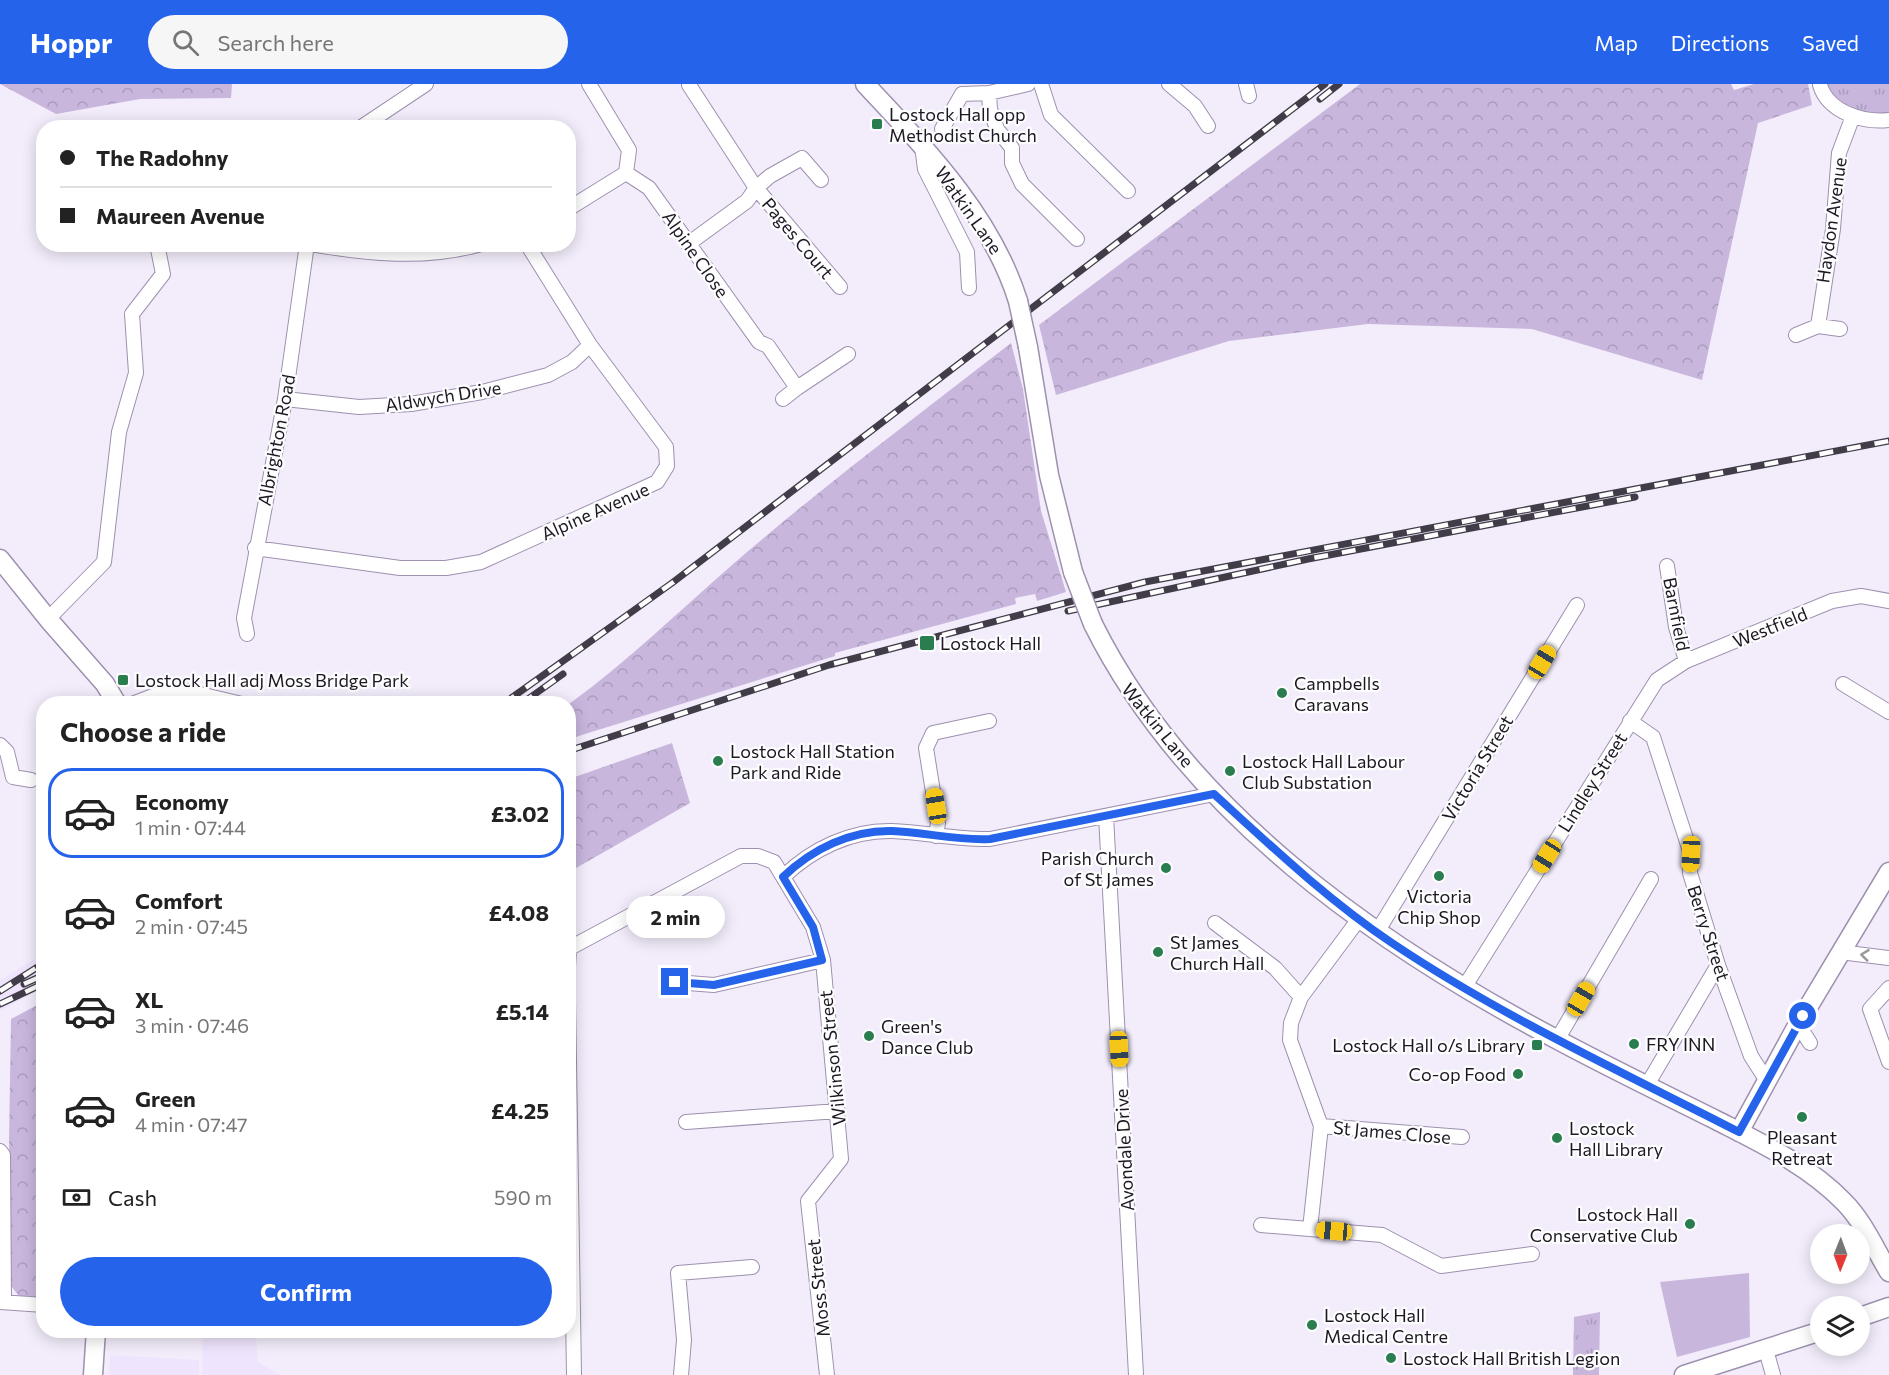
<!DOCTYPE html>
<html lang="en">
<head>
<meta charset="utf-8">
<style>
  :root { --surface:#fff; --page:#f6f6f6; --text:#222; --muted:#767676; --line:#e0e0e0; --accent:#2563eb }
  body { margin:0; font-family:Commissioner,sans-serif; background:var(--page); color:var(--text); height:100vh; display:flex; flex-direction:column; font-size:22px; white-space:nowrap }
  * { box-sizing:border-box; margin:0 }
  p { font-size:20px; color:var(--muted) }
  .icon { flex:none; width:33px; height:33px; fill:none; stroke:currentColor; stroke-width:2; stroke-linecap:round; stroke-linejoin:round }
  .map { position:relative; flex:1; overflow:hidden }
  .sheet { position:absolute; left:36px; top:612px; width:540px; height:642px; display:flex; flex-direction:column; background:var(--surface); border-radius:24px; box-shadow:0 3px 15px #0003 }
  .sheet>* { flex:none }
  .top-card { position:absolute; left:36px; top:36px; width:540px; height:132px; border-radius:24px; box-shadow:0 3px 15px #0003; display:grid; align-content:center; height:132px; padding:0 24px; background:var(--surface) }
  .needle { width:39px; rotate:181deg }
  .buttons { position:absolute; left:1810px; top:1140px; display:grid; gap:12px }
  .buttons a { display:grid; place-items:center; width:60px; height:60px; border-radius:50%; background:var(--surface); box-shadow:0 3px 15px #0003; font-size:30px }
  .end { position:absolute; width:27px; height:27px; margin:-14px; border:8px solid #2563eb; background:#fff; box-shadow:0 0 0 3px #fff }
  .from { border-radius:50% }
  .bubble { position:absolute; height:42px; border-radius:21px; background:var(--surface); box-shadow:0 3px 15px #0003; font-size:20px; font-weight:700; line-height:42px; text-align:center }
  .car { position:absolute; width:18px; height:36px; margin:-18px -9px; border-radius:8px; box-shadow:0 0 4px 2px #0007; background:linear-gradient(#f5c518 24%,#345 0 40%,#f5c518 0 76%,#345 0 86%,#f5c518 0) }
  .top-card b { display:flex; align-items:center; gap:21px; height:57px; font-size:22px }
  .top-card b+b { border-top:2px solid var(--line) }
  .top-card i { width:15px; height:15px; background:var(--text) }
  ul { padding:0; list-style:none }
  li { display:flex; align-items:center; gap:18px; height:90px; margin:0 12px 9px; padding:0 12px; border:3px solid transparent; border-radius:24px }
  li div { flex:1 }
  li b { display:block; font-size:22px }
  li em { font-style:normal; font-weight:700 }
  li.current { border-color:var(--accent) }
  li>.icon { width:54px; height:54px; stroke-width:1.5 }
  h2 { padding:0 24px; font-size:27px; line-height:72px }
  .pay { display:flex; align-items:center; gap:15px; height:66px; padding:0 24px; font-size:22px }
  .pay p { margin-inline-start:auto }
  .cta { display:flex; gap:12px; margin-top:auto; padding:12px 24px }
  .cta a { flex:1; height:69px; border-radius:36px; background:var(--accent); color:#fff; font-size:24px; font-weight:700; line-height:69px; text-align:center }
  header { display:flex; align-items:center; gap:36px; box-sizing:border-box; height:84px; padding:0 30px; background:var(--accent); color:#fff }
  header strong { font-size:28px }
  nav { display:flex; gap:33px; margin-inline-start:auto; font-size:21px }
  .search { width:420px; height:54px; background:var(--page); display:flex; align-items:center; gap:15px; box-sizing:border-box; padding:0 21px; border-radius:33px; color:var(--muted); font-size:22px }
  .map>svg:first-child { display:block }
  .built { fill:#efe4fd }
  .grass { fill:url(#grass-tufts) }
  .forest { fill:url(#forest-crowns) }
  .pitch { fill:#c8b6dd }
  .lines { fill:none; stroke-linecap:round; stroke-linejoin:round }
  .street-casing { stroke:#9e90af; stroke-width:16 }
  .secondary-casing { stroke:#9e90af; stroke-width:21 }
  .street { stroke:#fff; stroke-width:14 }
  .secondary { stroke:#fff; stroke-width:18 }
  .rail-casing { stroke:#413c48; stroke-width:7 }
  .rail { stroke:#fdfdfd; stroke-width:4.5; stroke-dasharray:14; stroke-linecap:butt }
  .secondary-bridge-casing { stroke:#9e90af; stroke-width:21; stroke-linecap:butt }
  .secondary-bridge { stroke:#fff; stroke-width:18 }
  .oneway { stroke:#99979c }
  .route { stroke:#2563eb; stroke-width:8 }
  .poi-dot { fill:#297d4f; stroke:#fdfdfd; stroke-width:2 }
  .labels { text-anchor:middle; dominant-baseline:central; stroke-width:4.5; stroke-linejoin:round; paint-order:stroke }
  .poi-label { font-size:18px; fill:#1c1723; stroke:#fdfdfd; text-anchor:start }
  .street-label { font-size:18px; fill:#1c1723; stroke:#fdfdfd }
</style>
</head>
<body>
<header>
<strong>Hoppr</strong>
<div class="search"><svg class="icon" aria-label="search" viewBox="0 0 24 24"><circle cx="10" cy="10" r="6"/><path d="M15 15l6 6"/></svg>Search here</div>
<nav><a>Map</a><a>Directions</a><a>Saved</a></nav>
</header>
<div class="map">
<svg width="1889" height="1291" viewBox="0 0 1889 1291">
  <defs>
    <pattern id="grass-tufts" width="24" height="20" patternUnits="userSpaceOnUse" patternTransform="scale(1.5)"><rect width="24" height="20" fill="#c8b6dd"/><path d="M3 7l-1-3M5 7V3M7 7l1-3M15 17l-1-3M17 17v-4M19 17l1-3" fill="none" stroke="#ab9cbd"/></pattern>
    <pattern id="forest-crowns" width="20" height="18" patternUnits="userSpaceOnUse" patternTransform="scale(1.5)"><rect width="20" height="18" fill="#c8b6dd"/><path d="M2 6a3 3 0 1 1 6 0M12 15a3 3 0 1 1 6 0" fill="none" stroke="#ab9cbd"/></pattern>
  </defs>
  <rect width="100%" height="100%" fill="#f3edfb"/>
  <!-- built -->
  <path class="built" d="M 43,870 L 43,904 L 0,927 L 0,896 Z
    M 203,1246 L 255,1247 L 258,1278 L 280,1291 L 202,1291 Z
    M 110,1271 L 199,1276 L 199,1291 L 109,1291 Z"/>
  <!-- grass -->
  <path class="grass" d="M 1826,0 L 1889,0 L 1889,29 C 1866,33 1836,20 1826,0 Z
    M 1600,1228 L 1599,1291 L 1573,1291 L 1574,1233 Z"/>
  <!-- forest -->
  <path class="forest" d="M 0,0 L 232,0 L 231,14 L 140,15 L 56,30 Z
    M 1360,0 L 1731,0 L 1734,6 L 1754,0 L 1808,0 L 1812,21 L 1758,39 L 1702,296 L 1532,245 L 1368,240 L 1229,257 L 1056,311 L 1039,241 Z
    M 1011,259 L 1023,305 L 1041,427 L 1066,508 L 1037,517 L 1035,510 L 1015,514 L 1016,520 L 835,569 L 835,572 L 569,655 L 569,620 C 627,578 678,528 732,481 C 822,403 917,332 1011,259 Z
    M 672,659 L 690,719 L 569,788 L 569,695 Z
    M 43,918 L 43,1214 L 19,1212 L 11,1202 L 9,1056 L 11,935 Z"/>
  <!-- pitch -->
  <path class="pitch" d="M 1749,1189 L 1750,1253 L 1677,1273 L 1660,1198 Z"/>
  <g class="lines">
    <defs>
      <path id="street" d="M 1041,0 L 1051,31 L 1128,107
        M 1169,0 L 1195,22 L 1208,42
        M 1246,0 L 1249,12
        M 689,1 L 756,104 L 840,203
        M 1820,1 C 1828,28 1863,39 1889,36
        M 989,9 L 990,25 L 997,45 L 1012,64 L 1012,79 L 1022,100 L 1077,155
        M 360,44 L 426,0
        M 942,45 L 962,10 L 989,9 L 1028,0
        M 922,62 L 925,85 L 967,168 L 969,204
        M 626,89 L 649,104 L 759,258 L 768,262 L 797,304 L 848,270
        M 568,125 L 626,89 L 629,66 L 589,0
        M 311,160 C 367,170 426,176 481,160
        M 688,160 L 747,117 L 756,104 L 770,92 L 802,74 L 821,96
        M 1818,242 L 1833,145 L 1839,69 L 1853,32
        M 1796,251 L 1818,242 L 1840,245
        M 285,315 L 359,323 L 411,320 L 482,308 L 548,291 L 572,278 L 590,261
        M 783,315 L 797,304
        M 255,464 L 400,484 L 446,484 L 481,478 L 657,398 L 667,382 L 666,363 L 590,261 L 527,160
        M 1667,482 L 1676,543 L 1686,577
        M 48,535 L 104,478 L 119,348 L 136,289 L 132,230 L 163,190 L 157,160
        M 247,550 L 244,534 L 285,315 L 307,160
        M 1843,600 L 1889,628
        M 132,620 L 174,604 L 242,620
        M 1630,637 L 1653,653 L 1691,770 L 1690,789 L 1718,881 L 1751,972 L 1767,997
        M 0,661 L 7,668 L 13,693 L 31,696
        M 1106,732 L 1136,1291
        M 936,752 L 938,739 L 926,664 L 933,649 L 989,637
        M 783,793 C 812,765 851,746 892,747 C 925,748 957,756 990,755 L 1214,710
        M 1215,839 L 1275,884 L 1301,913
        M 1377,848 L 1577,521
        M 568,865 L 741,772 L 758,772 L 774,778 L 813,843 L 823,876 L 841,1075 L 808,1117 L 827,1291
        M 1840,868 L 1889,874
        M 568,883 L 569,865
        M 675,898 L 714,901 L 823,876
        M 1465,902 L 1657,596 L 1686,577 L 1832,517 L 1861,512 L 1889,517
        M 1889,904 L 1870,925 L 1889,978
        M 568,916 L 574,1291
        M 1798,940 L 1810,959
        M 1557,956 L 1651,795
        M 1647,1001 L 1718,881
        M 686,1038 L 838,1027
        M 1321,1042 L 1462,1053
        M 0,1067 L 3,1071 L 4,1218
        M 1261,1141 L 1382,1151 L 1441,1182 L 1532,1170
        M 1310,1145 L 1321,1042 L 1290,956 L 1291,939 L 1301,913 L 1359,835
        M 0,1218 L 44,1221
        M 1766,1266 L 1773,1291
        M 681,1291 L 684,1256 L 678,1189 L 752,1183"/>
      <path id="secondary" d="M 865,0 C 926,65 991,131 1018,217
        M 1028,263 L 1049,391 L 1073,488
        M 0,475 L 48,535 L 105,600 L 117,620
        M 1093,540 C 1186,727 1376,860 1556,955 C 1608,983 1662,1009 1716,1036 C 1761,1059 1808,1081 1844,1118 C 1863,1137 1875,1165 1889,1188
        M 1739,1048 L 1798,940 L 1889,788
        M 1860,1233 L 1889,1223
        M 93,1291 L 96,1246
        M 1684,1291 L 1821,1247"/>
    </defs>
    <!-- street casing -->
    <use href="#street" class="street-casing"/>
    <!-- secondary casing -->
    <use href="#secondary" class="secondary-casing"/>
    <!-- street -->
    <use href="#street" class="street"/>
    <!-- secondary -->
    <use href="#secondary" class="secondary"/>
    <defs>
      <path id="rail" d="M 1320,15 L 1339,0
        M 1068,527 L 1308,475 L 1635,413
        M 503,620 L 672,499 L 1325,0
        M 521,620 L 563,590
        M 568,667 L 829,581 L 1145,498 L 1889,357
        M 24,900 L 44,891
        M 0,907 L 44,879
        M 0,920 L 38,902"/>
    </defs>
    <!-- rail casing -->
    <use href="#rail" class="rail-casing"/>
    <!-- rail -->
    <use href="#rail" class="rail"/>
    <defs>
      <path id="secondary-bridge" d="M 1018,217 L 1028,263
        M 1073,488 L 1093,540"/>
    </defs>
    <!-- secondary-bridge casing -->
    <use href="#secondary-bridge" class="secondary-bridge-casing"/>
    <!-- secondary-bridge -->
    <use href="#secondary-bridge" class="secondary-bridge"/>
  </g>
  <!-- one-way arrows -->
  <defs><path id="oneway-chevron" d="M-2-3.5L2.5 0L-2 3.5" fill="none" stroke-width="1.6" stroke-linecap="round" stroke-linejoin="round" transform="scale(1.5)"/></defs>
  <use class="oneway" href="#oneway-chevron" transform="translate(1865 871) rotate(-173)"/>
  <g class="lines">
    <!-- route -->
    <path class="route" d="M 675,898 L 714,901 L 822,876 L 813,843 L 783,793 C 812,765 851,746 892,747 C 925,748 957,757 990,755 L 1214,710 C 1271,762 1328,816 1392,859 C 1501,932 1622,988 1739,1048 L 1803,932"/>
  </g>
  <!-- markers -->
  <g class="poi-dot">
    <rect x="871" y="34" width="12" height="12" rx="3"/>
    <rect x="919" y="551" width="16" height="16" rx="3"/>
    <rect x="117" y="590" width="12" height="12" rx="3"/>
    <circle cx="1282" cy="609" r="6"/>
    <circle cx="718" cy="677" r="6"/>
    <circle cx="1230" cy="687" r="6"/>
    <circle cx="1166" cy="784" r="6"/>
    <circle cx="1439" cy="792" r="6"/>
    <circle cx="1158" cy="868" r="6"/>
    <circle cx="869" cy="952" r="6"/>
    <circle cx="1634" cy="960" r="6"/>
    <rect x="1531" y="955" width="12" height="12" rx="3"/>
    <circle cx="1518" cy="990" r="6"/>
    <circle cx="1802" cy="1033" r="6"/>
    <circle cx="1557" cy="1054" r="6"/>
    <circle cx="1690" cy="1140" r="6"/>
    <circle cx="1312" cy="1241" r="6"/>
    <circle cx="1391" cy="1274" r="6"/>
  </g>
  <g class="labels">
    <!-- poi labels -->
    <g class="poi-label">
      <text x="889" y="30">Lostock Hall opp<tspan x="889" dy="21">Methodist Church</tspan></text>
      <text x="940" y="559">Lostock Hall</text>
      <text x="135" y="596">Lostock Hall adj Moss Bridge Park</text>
      <text x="1294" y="599">Campbells<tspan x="1294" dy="21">Caravans</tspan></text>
      <text x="730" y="667">Lostock Hall Station<tspan x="730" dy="21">Park and Ride</tspan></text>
      <text x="1242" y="677">Lostock Hall Labour<tspan x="1242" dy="21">Club Substation</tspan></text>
      <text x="1154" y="774" text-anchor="end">Parish Church<tspan x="1154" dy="21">of St James</tspan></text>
      <text x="1439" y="812" text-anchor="middle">Victoria<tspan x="1439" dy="21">Chip Shop</tspan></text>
      <text x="1170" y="858">St James<tspan x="1170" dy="21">Church Hall</tspan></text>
      <text x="881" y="942">Green's<tspan x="881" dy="21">Dance Club</tspan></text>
      <text x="1646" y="960">FRY INN</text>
      <text x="1525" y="961" text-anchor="end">Lostock Hall o/s Library</text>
      <text x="1506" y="990" text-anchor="end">Co-op Food</text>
      <text x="1569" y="1044">Lostock<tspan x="1569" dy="21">Hall Library</tspan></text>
      <text x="1802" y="1053" text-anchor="middle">Pleasant<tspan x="1802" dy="21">Retreat</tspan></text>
      <text x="1678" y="1130" text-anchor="end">Lostock Hall<tspan x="1678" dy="21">Conservative Club</tspan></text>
      <text x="1324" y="1231">Lostock Hall<tspan x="1324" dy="21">Medical Centre</tspan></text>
      <text x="1403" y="1274">Lostock Hall British Legion</text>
    </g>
    <!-- street labels -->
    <g class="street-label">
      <text transform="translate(969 126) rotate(55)">Watkin Lane</text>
      <text transform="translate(1831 136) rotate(-82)">Haydon Avenue</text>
      <text transform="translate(798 154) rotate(50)">Pages Court</text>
      <text transform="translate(696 170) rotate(55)">Alpine Close</text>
      <text transform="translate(443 312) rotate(-9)">Aldwych Drive</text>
      <text transform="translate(276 356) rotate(-79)">Albrighton Road</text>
      <text transform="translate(595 427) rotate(-24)">Alpine Avenue</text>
      <text transform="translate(1677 530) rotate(79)">Barnfield</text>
      <text transform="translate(1770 543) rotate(-22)">Westfield</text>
      <text transform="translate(1158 641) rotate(51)">Watkin Lane</text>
      <text transform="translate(1477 684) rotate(-59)">Victoria Street</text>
      <text transform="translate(1592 698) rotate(-58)">Lindley Street</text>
      <text transform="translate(1709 849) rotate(72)">Berry Street</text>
      <text transform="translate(832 974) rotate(-96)">Wilkinson Street</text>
      <text transform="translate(1392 1048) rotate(5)">St James Close</text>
      <text transform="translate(1124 1066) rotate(-93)">Avondale Drive</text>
      <text transform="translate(818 1204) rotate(-96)">Moss Street</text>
    </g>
  </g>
</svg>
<div class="buttons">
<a><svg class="needle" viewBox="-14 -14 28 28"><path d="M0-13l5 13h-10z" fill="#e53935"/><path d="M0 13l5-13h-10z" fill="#767676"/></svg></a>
<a><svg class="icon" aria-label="layers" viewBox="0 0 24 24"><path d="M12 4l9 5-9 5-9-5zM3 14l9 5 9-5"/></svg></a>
</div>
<i class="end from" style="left:1803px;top:932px"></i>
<i class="end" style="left:675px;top:898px"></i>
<div class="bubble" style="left:626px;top:812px;width:99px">2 min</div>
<i class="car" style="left:1542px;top:578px;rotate:31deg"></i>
<i class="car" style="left:936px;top:722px;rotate:351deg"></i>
<i class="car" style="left:1691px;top:770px;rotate:183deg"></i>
<i class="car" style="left:1547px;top:772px;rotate:212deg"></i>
<i class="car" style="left:1581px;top:915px;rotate:30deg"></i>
<i class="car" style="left:1119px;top:965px;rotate:177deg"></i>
<i class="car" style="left:1334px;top:1147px;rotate:275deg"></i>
<div class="top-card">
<b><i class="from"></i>The Radohny</b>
<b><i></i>Maureen Avenue</b>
</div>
<section class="sheet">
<h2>Choose a ride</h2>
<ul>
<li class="current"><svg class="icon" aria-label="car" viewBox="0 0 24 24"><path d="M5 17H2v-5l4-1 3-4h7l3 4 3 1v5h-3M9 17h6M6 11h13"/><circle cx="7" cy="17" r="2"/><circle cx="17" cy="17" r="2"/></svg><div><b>Economy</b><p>1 min · 07:44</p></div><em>£3.02</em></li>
<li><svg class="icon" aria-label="car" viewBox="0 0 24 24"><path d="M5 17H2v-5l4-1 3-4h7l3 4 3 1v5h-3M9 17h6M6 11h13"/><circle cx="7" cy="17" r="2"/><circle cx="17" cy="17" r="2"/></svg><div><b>Comfort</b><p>2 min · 07:45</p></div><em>£4.08</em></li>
<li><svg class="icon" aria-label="car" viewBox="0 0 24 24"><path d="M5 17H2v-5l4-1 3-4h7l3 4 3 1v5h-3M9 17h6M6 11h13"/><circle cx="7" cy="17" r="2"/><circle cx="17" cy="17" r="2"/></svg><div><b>XL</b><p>3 min · 07:46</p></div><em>£5.14</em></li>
<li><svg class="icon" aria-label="car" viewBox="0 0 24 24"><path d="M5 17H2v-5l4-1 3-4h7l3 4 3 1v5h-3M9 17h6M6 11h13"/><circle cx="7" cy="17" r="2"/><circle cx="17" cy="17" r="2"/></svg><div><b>Green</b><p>4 min · 07:47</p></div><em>£4.25</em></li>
</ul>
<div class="pay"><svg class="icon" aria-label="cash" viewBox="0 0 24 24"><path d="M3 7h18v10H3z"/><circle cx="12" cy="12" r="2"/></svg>Cash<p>590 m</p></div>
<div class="cta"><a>Confirm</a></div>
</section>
</div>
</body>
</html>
